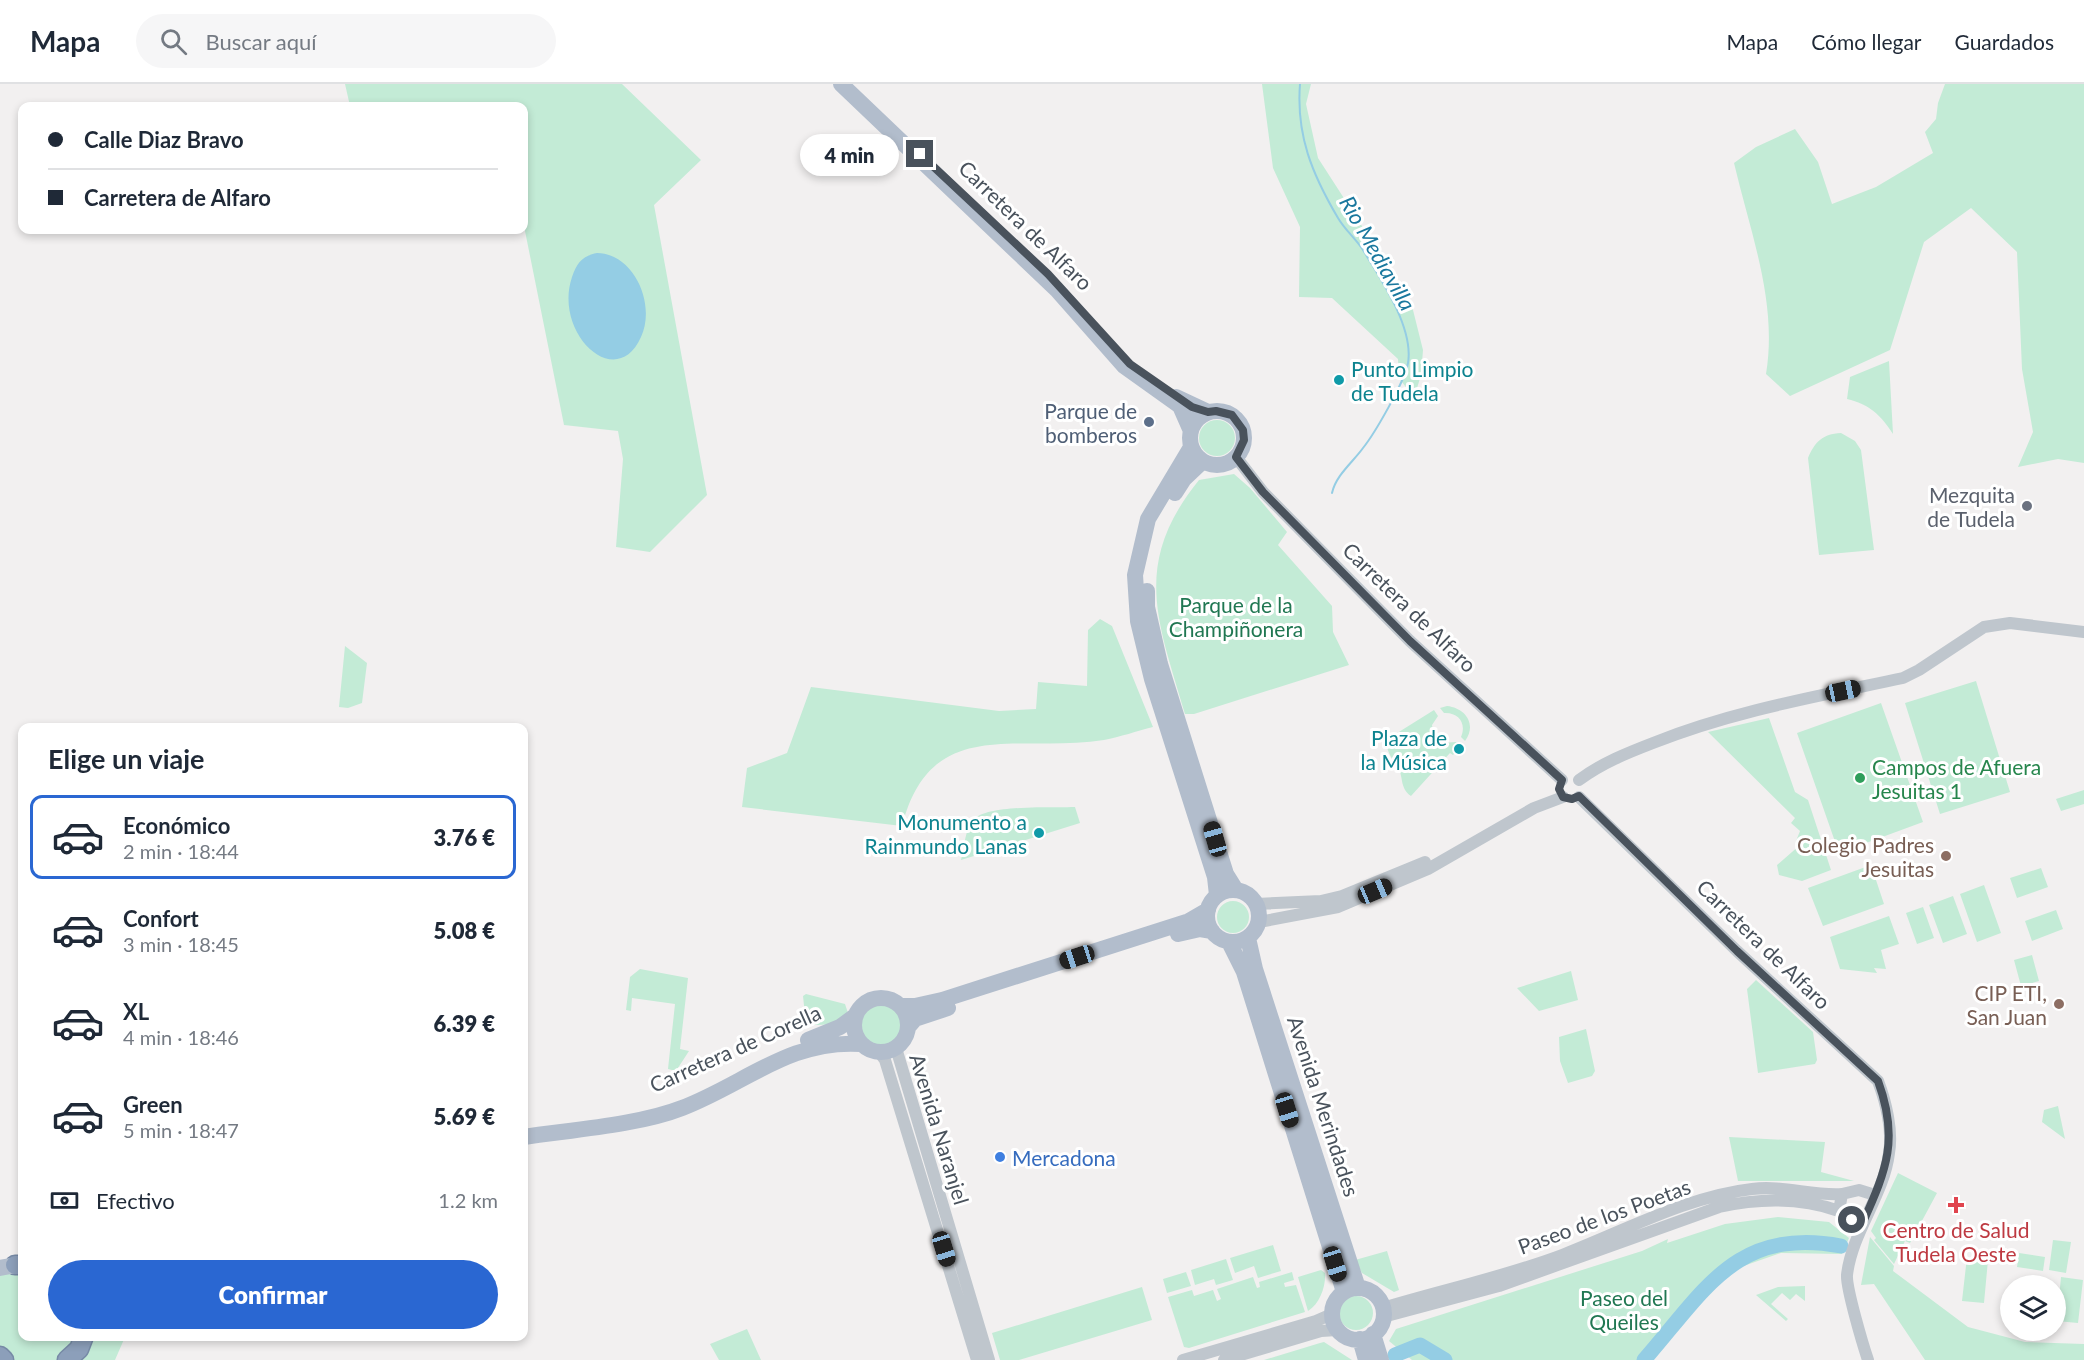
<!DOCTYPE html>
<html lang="es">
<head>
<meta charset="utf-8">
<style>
  :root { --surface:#fff; --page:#f6f6f7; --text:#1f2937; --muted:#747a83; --line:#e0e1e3; --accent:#2a67d2 }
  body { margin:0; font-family:Lato,sans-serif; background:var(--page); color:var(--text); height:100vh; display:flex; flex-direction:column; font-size:22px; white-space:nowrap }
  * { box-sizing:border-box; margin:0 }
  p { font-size:20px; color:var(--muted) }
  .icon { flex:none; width:33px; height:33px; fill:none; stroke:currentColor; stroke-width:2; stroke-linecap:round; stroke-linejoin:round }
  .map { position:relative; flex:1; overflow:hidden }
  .details { position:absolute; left:18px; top:639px; width:510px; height:618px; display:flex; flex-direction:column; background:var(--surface); border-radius:12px; box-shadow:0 3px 9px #0003 }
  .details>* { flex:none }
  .hud { position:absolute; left:18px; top:18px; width:510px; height:132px; border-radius:12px; box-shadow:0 3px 9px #0003; display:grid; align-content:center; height:132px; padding:0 30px; background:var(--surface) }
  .buttons { position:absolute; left:2000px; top:1191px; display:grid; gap:12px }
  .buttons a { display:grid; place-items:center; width:66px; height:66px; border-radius:50%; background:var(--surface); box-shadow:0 3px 9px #0003; font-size:30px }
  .end { position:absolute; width:27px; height:27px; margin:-14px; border:8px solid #49525c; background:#fff; box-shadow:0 0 0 3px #fff }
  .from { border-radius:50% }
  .bubble { position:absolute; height:42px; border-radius:21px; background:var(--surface); box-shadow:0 3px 9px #0003; font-size:20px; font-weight:800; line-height:42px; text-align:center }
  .car { position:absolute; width:18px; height:36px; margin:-18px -9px; border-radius:8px; box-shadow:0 0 4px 2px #0007; background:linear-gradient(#222 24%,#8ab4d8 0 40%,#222 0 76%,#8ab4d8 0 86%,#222 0) }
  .hud b { display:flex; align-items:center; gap:21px; height:57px; font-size:22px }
  .hud b+b { border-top:2px solid var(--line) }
  .hud i { width:15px; height:15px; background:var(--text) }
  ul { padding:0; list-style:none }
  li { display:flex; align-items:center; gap:18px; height:84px; margin:0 12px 9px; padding:0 18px; border:3px solid transparent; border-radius:12px }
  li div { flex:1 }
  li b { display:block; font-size:22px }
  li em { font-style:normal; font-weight:800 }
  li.current { border-color:var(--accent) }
  li>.icon { width:54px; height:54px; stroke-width:1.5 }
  h2 { padding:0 30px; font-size:27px; line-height:72px }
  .pay { display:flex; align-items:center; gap:15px; height:66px; padding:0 30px; font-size:22px }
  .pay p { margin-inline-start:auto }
  .cta { display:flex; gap:12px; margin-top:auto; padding:12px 30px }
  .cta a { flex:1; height:69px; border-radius:36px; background:var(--accent); color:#fff; font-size:24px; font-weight:800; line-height:69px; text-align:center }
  header { display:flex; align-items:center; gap:36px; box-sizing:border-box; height:84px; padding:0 30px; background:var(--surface); border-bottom:2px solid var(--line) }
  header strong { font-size:28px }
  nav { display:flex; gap:33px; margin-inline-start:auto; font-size:21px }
  .search { width:420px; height:54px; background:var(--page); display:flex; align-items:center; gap:15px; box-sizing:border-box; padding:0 21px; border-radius:33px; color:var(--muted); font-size:22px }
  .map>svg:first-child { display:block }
  .green { fill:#c3ebd6 }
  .water { fill:#94cde4 }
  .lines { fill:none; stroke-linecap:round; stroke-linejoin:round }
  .stream { stroke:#94cde4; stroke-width:2 }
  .river { stroke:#94cde4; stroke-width:15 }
  .highway-casing { stroke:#778aa6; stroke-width:21 }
  .minor { stroke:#bfc6cd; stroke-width:12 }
  .major { stroke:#b2bdcc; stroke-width:16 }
  .highway { stroke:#8c9fba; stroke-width:18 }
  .route { stroke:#49525c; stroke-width:8 }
  .culture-dot { fill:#0f9aa8; stroke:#fff; stroke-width:2 }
  .service-dot { fill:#5c6f8a; stroke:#fff; stroke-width:2 }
  .worship-dot { fill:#6b7280; stroke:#fff; stroke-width:2 }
  .leisure-dot { fill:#2e9e5b; stroke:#fff; stroke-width:2 }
  .education-dot { fill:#8d6e63; stroke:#fff; stroke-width:2 }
  .shop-dot { fill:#3f7fe0; stroke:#fff; stroke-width:2 }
  .health-dot { fill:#e0444e; stroke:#fff; stroke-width:2 }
  .labels { text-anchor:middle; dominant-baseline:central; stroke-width:6; stroke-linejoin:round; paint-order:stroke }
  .street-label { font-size:21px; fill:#49525c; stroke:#fff }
  .culture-label { font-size:21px; fill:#0d838f; stroke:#fff; text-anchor:end }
  .service-label { font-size:21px; fill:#4e5e75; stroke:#fff; text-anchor:end }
  .worship-label { font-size:21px; fill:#5b616d; stroke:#fff; text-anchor:end }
  .park-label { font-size:21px; fill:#207752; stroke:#fff }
  .leisure-label { font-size:21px; fill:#27864d; stroke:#fff; text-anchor:start }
  .education-label { font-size:21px; fill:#785e54; stroke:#fff; text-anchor:end }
  .shop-label { font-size:21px; fill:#366cbe; stroke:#fff; text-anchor:start }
  .health-label { font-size:21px; fill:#be3a42; stroke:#fff }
  .water-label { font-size:22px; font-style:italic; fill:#1a789e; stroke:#fff }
</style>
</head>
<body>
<header>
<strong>Mapa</strong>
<div class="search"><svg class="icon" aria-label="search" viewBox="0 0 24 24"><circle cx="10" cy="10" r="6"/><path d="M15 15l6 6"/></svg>Buscar aquí</div>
<nav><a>Mapa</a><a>Cómo llegar</a><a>Guardados</a></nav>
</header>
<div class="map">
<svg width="2084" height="1276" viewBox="0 0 2084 1276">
  <rect width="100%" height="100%" fill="#f2f0f0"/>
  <!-- green -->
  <path class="green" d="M 345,0 L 622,0 L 701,76 L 654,121 L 707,411 L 650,468 L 616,463 L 623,375 L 618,347 L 564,341 L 524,142 L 524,22 L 350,22 Z
    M 1262,0 L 1311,0 L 1306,20 L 1318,74 L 1411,218 L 1423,266 L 1421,291 L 1414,314 L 1399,294 L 1398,275 L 1332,214 L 1299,213 L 1300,143 L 1273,84 Z
    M 1945,0 L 2084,0 L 2084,379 L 2058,375 L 2018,383 L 2033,348 L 2022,285 L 2017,168 L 1971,124 L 1924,158 L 1890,266 L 1790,312 L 1766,290 C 1778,218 1750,148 1734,79 L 1756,63 L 1795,45 L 1818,78 L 1832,120 L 1876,103 L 1933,69 L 1925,48 L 1936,35 L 1938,19 Z
    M 1889,277 L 1893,350 C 1881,331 1869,320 1847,315 L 1850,293 Z
    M1199 354a18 18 0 1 1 36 0a18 18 0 1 1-36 0Z
    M 1841,349 L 1855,357 L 1861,366 L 1874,466 L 1819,471 L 1808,374 C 1815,358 1822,350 1841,349 Z
    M 1234,390 L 1250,404 L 1287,448 L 1278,461 L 1332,522 L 1333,548 L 1349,581 L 1194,630 L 1185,630 C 1158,537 1131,480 1199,396 Z
    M 1100,535 L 1112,542 L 1153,643 C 1137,647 1120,653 1104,656 C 1019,670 931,629 902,742 L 742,723 L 747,684 L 787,669 L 811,603 L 999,627 L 1036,625 L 1038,598 L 1087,602 L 1088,546 Z
    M 345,562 L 367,579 L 362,619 L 348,624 L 339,623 Z
    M 1976,597 L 2010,708 L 1940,730 L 1905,619 Z
    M 1881,619 L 1923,738 L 1839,769 L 1797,649 Z
    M 1447,622 C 1466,624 1477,641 1465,657 L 1461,653 C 1467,639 1458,628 1444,629 L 1440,624 Z
    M 1434,626 L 1438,632 L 1432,641 L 1434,653 L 1440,659 L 1456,658 L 1461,663 L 1453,671 L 1450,669 L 1411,712 C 1399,704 1404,691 1397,682 C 1393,676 1386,667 1386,656 Z
    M 1769,634 L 1795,708 L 1808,716 L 1831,786 L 1802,797 L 1779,791 L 1777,781 L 1800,761 L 1796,757 L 1800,747 L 1791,739 L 1795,734 L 1708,648 Z
    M 2084,706 L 2084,720 L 2061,727 L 2056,715 Z
    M 1075,723 L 1080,739 L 961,776 C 964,765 965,745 973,736 C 987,720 1053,724 1075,723 Z
    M 1871,781 L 1884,820 L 1823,842 L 1808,804 Z
    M 2041,784 L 2048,803 L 2017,814 L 2010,794 Z
    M 1984,801 L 2001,849 L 1977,858 L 1960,810 Z
    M 1953,812 L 1967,850 L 1943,859 L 1929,821 Z
    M1217 833a16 16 0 1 1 32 0a16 16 0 1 1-32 0Z
    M 1923,823 L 1934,854 L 1917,860 L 1906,829 Z
    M 2056,826 L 2063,845 L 2032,857 L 2025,837 Z
    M 1889,832 L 1899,860 L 1881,866 L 1886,885 L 1874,884 L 1877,889 L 1840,885 L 1830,853 Z
    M 2032,871 L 2039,897 L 2021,902 L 2014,876 Z
    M 640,885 L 688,894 L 680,965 L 689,967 L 676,987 L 668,985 L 675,920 L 632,914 L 631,927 L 626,926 L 630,893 Z
    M 1571,887 L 1578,916 L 1539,927 L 1517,904 Z
    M 1756,896 L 1813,948 L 1817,976 L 1815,980 L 1758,989 L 1747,905 Z
    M 806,910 L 845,920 L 848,929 C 839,942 819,942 806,940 L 803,912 Z
    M859 941a21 21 0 1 1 42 0a21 21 0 1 1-42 0Z
    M 1586,945 L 1595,987 L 1592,992 L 1568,999 L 1560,977 L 1559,953 Z
    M 2058,1022 L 2065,1055 L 2042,1038 L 2044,1026 Z
    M 1729,1053 L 1825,1058 L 1821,1088 L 1854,1097 L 1738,1097 Z
    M 1898,1089 L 1937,1109 L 1910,1159 L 1905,1157 L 1894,1180 L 1874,1156 L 1876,1154 L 1871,1147 Z
    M 1778,1133 L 1829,1138 L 1849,1154 L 1842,1170 L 1781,1169 L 1732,1186 L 1713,1203 L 1676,1248 L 1646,1276 L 1412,1276 L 1389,1257 L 1396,1245 L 1642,1167 L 1668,1155 L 1667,1159 L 1725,1140 Z
    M 1870,1153 L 1894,1182 L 1893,1187 L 1968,1243 L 2025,1258 L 2084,1260 L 2084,1276 L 1925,1276 L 1874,1200 L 1861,1201 Z
    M 2053,1156 L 2071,1158 L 2066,1189 L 2049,1186 Z
    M 1273,1161 L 1281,1187 L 1258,1194 L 1254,1182 L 1235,1189 L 1230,1174 Z
    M 1387,1167 L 1399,1206 L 1394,1208 L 1362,1189 L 1355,1176 Z
    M 2019,1169 L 2045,1173 L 2043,1187 L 2017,1183 Z
    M 1967,1173 L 1988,1176 L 1984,1219 L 1962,1217 Z
    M 1226,1175 L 1233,1196 L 1216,1201 L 1214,1195 L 1195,1201 L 1191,1186 Z
    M 22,1186 L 22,1252 L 125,1253 L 115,1276 L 0,1276 L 0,1188 Z
    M 1321,1186 L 1325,1189 C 1326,1202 1320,1220 1308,1227 L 1298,1193 Z
    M 1186,1188 L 1191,1202 L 1167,1209 L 1163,1195 Z
    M 1292,1188 L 1294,1196 L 1284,1199 L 1285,1203 L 1296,1201 L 1305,1228 L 1189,1264 L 1184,1263 L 1168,1213 L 1192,1206 L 1194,1212 L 1213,1206 L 1217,1217 L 1221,1215 L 1217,1205 L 1253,1193 L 1257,1204 L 1260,1203 L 1259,1198 Z
    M 2061,1193 L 2083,1196 L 2078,1239 L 2057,1237 Z
    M 1805,1202 L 1805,1217 L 1796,1210 L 1790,1216 L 1782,1209 L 1771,1220 L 1788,1235 L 1786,1237 L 1756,1211 L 1778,1203 Z
    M 1142,1203 L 1152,1236 L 1019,1276 L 1000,1276 L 992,1249 Z
    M1339 1229a17 17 0 1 1 34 0a17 17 0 1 1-34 0Z
    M 747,1245 L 761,1276 L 719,1276 L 710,1260 Z
    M 1324,1258 L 1352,1276 L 1264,1276 L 1320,1259 Z"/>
  <!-- water -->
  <path class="water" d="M 597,169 C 635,170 656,221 641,253 C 616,309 553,249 572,193 C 577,179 582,172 597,169 Z"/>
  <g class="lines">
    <!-- stream -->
    <path class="stream" d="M 1300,0 C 1296,51 1312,90 1338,134 C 1345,146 1356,155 1363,166 C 1381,195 1414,244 1408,279 C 1405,297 1375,349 1363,364 C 1353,378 1336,391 1332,409"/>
    <!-- river -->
    <path class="river" d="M 1395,1271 L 1420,1261 L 1445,1276
      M 1644,1276 C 1704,1208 1736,1142 1841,1162"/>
    <defs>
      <path id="highway" d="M 15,1181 L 22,1181
        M 0,1272 L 4,1276
        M 67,1276 L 79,1265 L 84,1252"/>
    </defs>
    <!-- highway casing -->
    <use href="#highway" class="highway-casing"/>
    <!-- minor -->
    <path class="minor" d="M 1236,373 L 1263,408 L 1410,557 L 1562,696
      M 1579,696 C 1602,679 1627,669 1653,659 C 1733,627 1819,612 1903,594 L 1919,586 L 1984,543 L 2010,539 L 2084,548
      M 1579,713 L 1737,867 L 1878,997 C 1886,1018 1893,1047 1889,1069 C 1884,1111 1852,1148 1847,1191 C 1846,1204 1863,1261 1868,1276
      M 1256,820 L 1321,817 L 1342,812 L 1425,778
      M 1259,838 L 1338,823 L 1428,785 L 1534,724 L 1563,713
      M 896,964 L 989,1276
      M 879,968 L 885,976 L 977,1276
      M 1863,1138 L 1844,1132 L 1839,1127 L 1842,1110 L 1859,1106 L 1875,1111
      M 1383,1224 C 1442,1206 1504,1193 1562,1171 C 1622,1148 1688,1112 1752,1105 C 1783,1101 1812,1112 1842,1110
      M 1383,1233 L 1499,1202 L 1719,1123 C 1760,1114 1799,1113 1839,1127
      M 1183,1276 L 1316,1237 L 1332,1230
      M 1224,1276 L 1321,1247 L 1337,1246"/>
    <!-- major -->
    <path class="major" d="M 841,0 L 1057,206 L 1124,282 L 1180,322 L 1191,347
      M 1176,313 L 1208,328
      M1190 354a27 27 0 1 1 54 0a27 27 0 1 1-54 0Z
      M 1191,363 L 1148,435 L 1135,491 L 1138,537 L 1152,595 L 1215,793 L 1217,811
      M 1175,409 L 1184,395 L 1203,377
      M 1147,507 L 1147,523 L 1160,580 L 1226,790 L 1236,806
      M1207 832a26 26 0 1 1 52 0a26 26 0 1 1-52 0Z
      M 1178,850 L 1200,845 L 1212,847
      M 1248,854 L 1255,885 L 1358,1204
      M 1229,858 L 1244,888 L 1344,1208
      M854 941a27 27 0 1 1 54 0a27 27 0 1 1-54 0Z
      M 901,922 L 915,922 L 942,916 L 1189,837 L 1208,826
      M 909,942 L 915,935 L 948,924
      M 808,956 L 840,943 L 855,932
      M 524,1053 C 570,1046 639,1041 682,1024 C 745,1000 790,955 861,960
      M 0,1184 L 22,1180
      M1332 1230a26 26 0 1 1 52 0a26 26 0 1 1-52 0Z
      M 1373,1250 L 1381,1276
      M 1360,1255 L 1366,1276"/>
    <!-- highway -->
    <use href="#highway" class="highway"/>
  </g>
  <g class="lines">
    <!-- route -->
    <path class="route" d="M 920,70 L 1048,190 L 1130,280 L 1192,323 L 1208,328 L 1216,327 L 1232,331 L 1243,346 L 1244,356 L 1236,373 L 1263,408 L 1410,557 L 1562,696 L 1559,705 L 1563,713 L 1572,715 L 1579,712 L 1737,867 L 1878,997 C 1899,1054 1887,1085 1863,1138 L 1852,1136"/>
  </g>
  <!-- markers -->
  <g class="culture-dot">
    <circle cx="1339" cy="296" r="6"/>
    <circle cx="1459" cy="665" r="6"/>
    <circle cx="1039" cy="749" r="6"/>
  </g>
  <circle class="service-dot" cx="1149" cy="338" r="6"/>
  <circle class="worship-dot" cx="2027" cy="422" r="6"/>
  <circle class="leisure-dot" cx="1860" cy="694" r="6"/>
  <g class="education-dot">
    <circle cx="1946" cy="772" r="6"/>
    <circle cx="2059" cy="920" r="6"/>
  </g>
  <circle class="shop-dot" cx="1000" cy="1073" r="6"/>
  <path class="health-dot" d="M1953 1112h6v6h6v6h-6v6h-6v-6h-6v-6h6z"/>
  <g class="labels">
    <!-- street labels -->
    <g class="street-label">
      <text transform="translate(1026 141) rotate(44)">Carretera de Alfaro</text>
      <text transform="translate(1410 523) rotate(44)">Carretera de Alfaro</text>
      <text transform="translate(1764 860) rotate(44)">Carretera de Alfaro</text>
      <text transform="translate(735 964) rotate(-24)">Carretera de Corella</text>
      <text transform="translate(1324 1022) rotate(72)">Avenida Merindades</text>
      <text transform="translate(940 1045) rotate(73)">Avenida Naranjel</text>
      <text transform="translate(1604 1132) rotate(-20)">Paseo de los Poetas</text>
    </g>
    <!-- culture labels -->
    <g class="culture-label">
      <text x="1351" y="284" text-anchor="start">Punto Limpio<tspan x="1351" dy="24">de Tudela</tspan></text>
      <text x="1447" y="653">Plaza de<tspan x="1447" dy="24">la Música</tspan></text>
      <text x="1027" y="737">Monumento a<tspan x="1027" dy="24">Rainmundo Lanas</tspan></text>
    </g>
    <!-- service labels -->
    <g class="service-label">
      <text x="1137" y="326">Parque de<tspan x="1137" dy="24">bomberos</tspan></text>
    </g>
    <!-- worship labels -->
    <g class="worship-label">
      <text x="2015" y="410">Mezquita<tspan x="2015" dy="24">de Tudela</tspan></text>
    </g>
    <!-- park labels -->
    <g class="park-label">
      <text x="1236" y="520">Parque de la<tspan x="1236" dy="24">Champiñonera</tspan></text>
      <text x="1624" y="1213">Paseo del<tspan x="1624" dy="24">Queiles</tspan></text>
    </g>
    <!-- leisure labels -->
    <g class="leisure-label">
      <text x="1872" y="682">Campos de Afuera<tspan x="1872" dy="24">Jesuitas 1</tspan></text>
    </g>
    <!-- education labels -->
    <g class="education-label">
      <text x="1934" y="760">Colegio Padres<tspan x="1934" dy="24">Jesuitas</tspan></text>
      <text x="2047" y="908">CIP ETI,<tspan x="2047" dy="24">San Juan</tspan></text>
    </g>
    <!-- shop labels -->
    <g class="shop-label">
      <text x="1012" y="1073">Mercadona</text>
    </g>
    <!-- health labels -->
    <g class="health-label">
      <text x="1956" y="1145">Centro de Salud<tspan x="1956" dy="24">Tudela Oeste</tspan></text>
    </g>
    <!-- water labels -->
    <g class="water-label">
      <text transform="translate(1378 169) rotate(60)">Rio Mediavilla</text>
    </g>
  </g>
</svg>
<div class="buttons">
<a><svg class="icon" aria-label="layers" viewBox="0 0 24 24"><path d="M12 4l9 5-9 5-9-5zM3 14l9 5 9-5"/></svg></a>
</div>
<i class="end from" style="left:1852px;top:1136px"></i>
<i class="end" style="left:920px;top:70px"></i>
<div class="bubble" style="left:800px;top:50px;width:99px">4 min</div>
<i class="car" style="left:1843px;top:607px;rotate:78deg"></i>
<i class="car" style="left:1215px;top:755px;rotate:344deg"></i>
<i class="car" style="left:1375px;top:807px;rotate:67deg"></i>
<i class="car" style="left:1077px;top:873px;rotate:252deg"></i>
<i class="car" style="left:1287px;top:1026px;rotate:163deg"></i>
<i class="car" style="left:944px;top:1165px;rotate:163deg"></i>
<i class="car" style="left:1335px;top:1180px;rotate:163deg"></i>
<div class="hud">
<b><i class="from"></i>Calle Diaz Bravo</b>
<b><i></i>Carretera de Alfaro</b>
</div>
<section class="details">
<h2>Elige un viaje</h2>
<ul>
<li class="current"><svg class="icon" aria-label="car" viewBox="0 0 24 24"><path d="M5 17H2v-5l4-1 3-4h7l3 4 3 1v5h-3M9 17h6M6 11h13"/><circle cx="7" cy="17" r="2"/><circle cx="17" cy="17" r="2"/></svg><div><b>Económico</b><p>2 min · 18:44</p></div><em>3.76 €</em></li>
<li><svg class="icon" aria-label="car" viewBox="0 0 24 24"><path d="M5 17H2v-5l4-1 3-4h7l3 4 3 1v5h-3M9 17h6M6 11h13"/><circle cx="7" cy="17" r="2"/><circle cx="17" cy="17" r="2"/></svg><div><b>Confort</b><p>3 min · 18:45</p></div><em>5.08 €</em></li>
<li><svg class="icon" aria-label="car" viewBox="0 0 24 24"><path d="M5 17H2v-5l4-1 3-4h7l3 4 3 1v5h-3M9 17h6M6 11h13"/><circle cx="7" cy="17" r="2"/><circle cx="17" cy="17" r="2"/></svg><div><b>XL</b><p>4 min · 18:46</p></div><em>6.39 €</em></li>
<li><svg class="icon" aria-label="car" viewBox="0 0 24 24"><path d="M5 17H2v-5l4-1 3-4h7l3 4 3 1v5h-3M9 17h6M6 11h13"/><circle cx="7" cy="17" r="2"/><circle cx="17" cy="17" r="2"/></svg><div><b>Green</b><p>5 min · 18:47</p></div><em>5.69 €</em></li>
</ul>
<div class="pay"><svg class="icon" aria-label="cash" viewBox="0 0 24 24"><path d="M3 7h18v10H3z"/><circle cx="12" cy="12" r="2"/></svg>Efectivo<p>1.2 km</p></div>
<div class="cta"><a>Confirmar</a></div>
</section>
</div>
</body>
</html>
